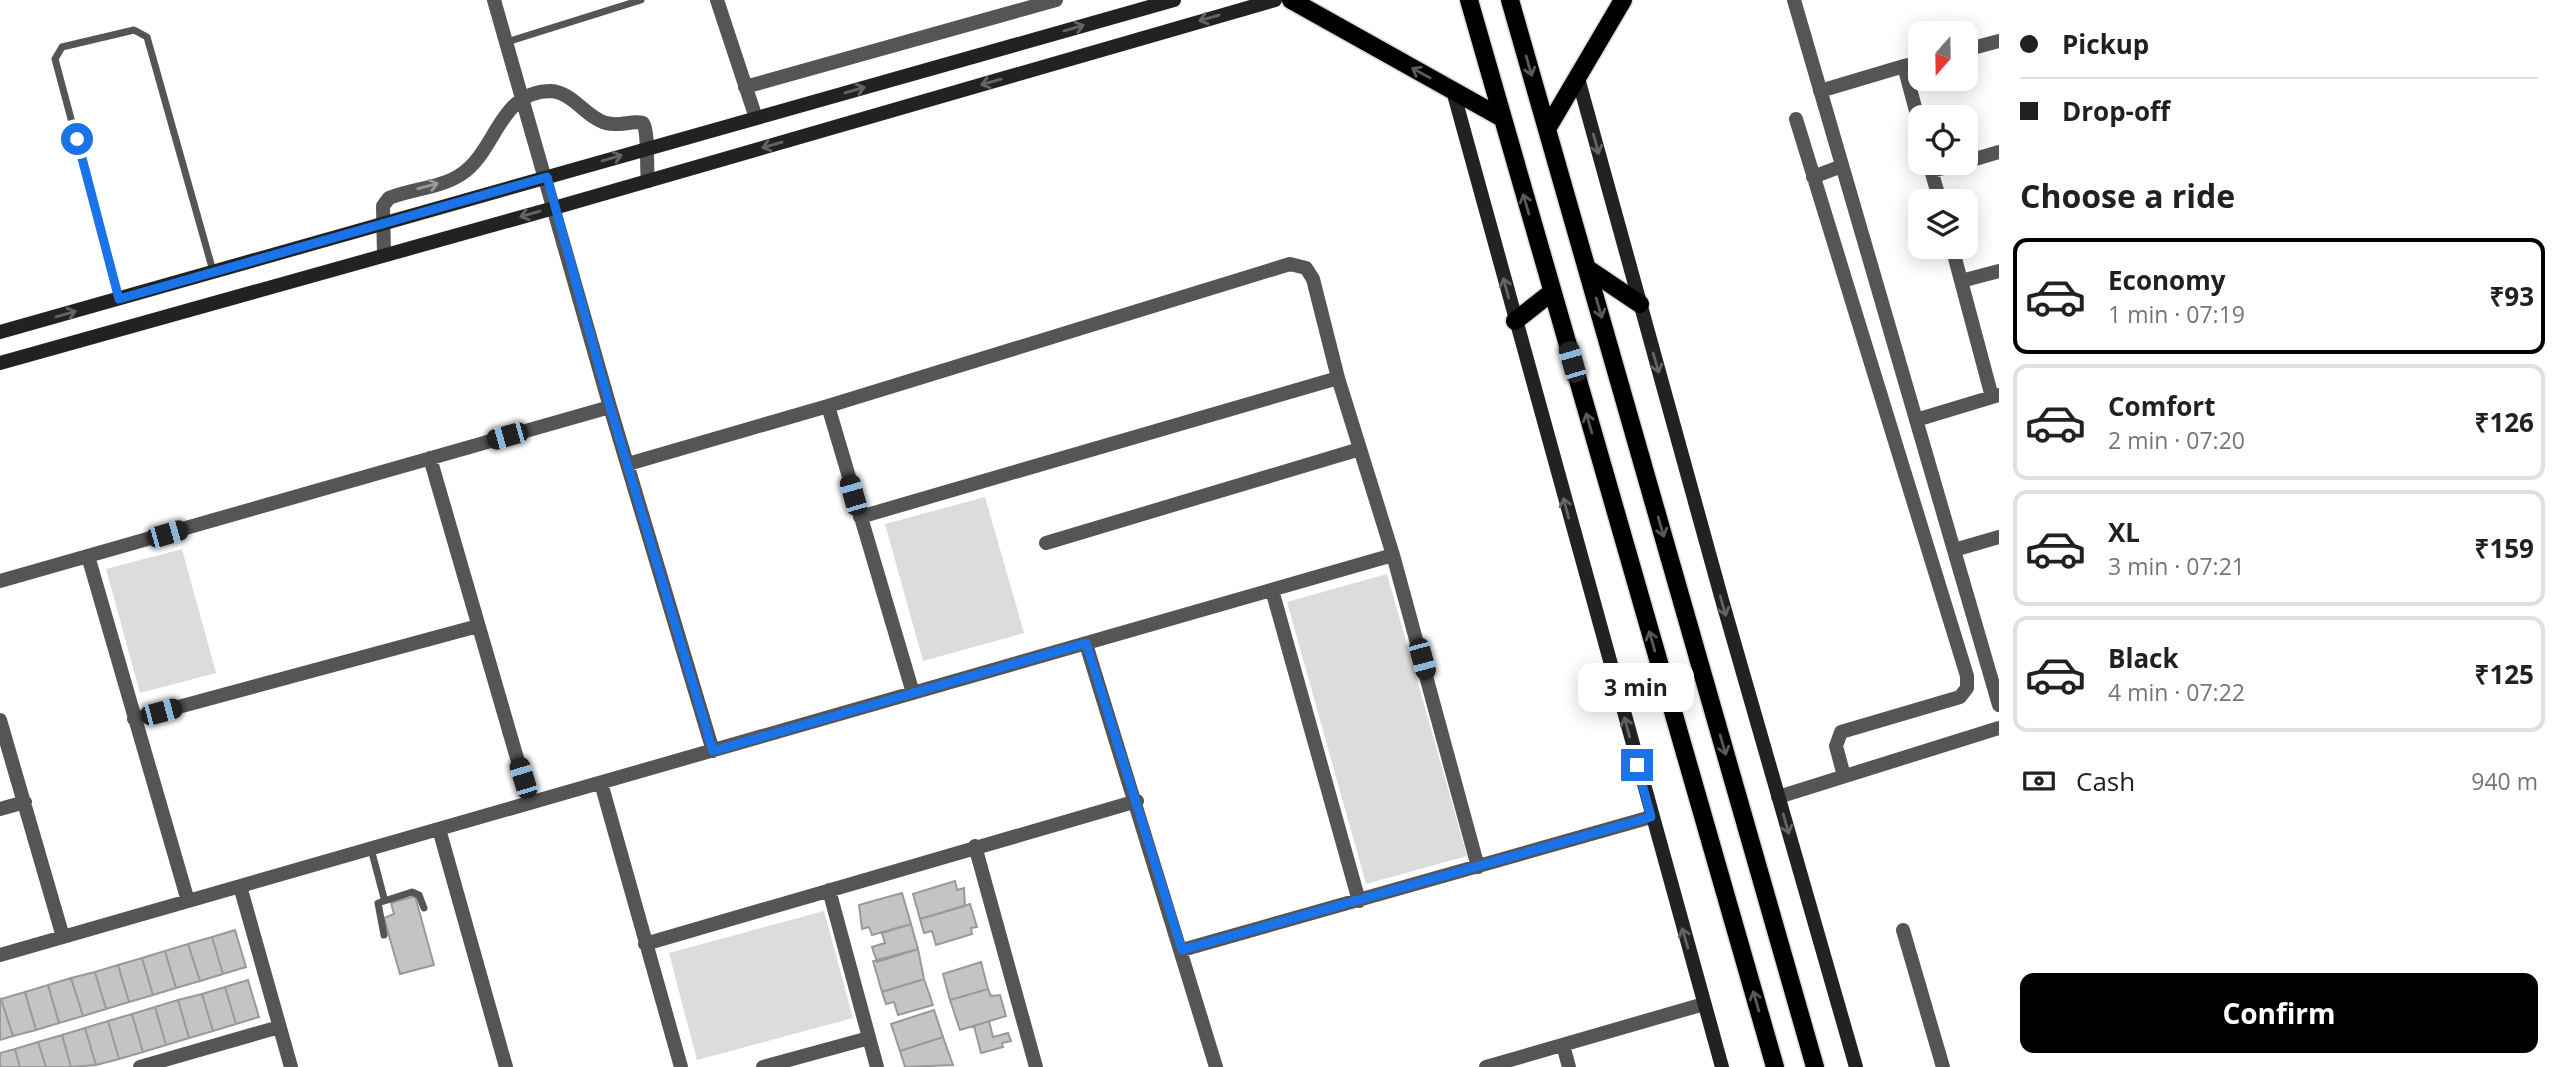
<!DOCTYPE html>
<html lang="en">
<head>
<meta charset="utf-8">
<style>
  :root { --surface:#fff; --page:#f2f2f2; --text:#202124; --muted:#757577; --line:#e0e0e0; --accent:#000 }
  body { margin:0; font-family:"Open Sans",sans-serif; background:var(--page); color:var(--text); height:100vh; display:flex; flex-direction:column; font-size:26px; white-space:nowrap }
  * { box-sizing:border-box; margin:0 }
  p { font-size:23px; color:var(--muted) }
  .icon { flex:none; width:38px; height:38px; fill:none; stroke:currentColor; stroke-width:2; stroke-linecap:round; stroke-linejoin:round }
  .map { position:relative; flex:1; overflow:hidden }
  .details { display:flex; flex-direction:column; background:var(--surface); width:560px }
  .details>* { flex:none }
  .hud { display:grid; align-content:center; height:154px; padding:0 21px; background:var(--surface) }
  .needle { width:46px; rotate:200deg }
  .fabs { position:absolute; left:1908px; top:21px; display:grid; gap:14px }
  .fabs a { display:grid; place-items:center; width:70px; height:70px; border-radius:14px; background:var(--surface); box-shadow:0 4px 18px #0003; font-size:35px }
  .end { position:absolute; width:32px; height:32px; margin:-16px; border:9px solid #1a73e8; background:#fff; box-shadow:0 0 0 4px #fff }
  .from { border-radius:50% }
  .bubble { position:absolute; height:49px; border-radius:14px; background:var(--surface); box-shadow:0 4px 18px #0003; font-size:23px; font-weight:700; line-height:49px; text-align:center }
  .car { position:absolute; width:21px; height:42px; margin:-21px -10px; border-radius:9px; box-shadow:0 0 5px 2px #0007; background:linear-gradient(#222 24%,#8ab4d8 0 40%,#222 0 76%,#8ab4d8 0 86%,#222 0) }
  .hud b { display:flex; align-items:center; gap:24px; height:66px; font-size:26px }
  .hud b+b { border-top:2px solid var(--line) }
  .hud i { width:18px; height:18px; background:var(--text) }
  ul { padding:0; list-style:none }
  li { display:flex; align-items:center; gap:21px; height:116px; margin:0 14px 10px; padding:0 7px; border:4px solid var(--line); border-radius:14px }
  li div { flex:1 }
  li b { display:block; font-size:26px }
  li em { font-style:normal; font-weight:700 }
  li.selected { border-color:var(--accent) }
  li>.icon { width:63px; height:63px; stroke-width:1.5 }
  h2 { padding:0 21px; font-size:32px; line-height:84px }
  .pay { display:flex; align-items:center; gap:18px; height:77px; padding:0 21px; font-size:26px }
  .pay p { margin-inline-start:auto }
  .cta { display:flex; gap:14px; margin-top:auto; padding:14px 21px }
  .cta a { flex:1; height:80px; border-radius:14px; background:var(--accent); color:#fff; font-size:28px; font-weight:700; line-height:80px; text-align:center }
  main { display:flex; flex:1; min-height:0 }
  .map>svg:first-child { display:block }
  .green { fill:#dcdcdc }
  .building { fill:#c4c4c4; stroke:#999; stroke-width:2 }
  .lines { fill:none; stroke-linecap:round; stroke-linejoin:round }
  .primary-casing { stroke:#dbdbdb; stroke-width:21 }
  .lane { stroke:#555; stroke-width:7 }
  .street { stroke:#555; stroke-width:14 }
  .secondary { stroke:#222; stroke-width:14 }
  .primary { stroke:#000; stroke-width:18 }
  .oneway { stroke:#646464 }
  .oneway2 { stroke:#595959 }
  .oneway3 { stroke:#999 }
  .route { stroke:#1a73e8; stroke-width:9 }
</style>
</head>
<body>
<main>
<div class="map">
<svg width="1999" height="1067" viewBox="0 0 1999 1067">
  <rect width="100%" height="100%" fill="#fff"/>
  <!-- green -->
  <path class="green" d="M 985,497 L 1024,633 L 923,661 L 885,524 Z
    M 182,549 L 216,673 L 140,693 L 106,569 Z
    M 1387,574 L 1467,856 L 1366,884 L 1287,602 Z
    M 824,911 L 853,1018 L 697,1060 L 669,953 Z"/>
  <!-- building -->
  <path class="building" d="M 955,881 L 957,890 L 964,888 L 965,906 L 920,919 L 913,894 Z
    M 902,893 L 911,924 L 872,935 L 869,927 L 862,929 L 859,905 Z
    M 415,896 L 434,965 L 400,974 L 384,918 L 394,914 L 391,903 Z
    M 970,904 L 977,927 L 971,928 L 972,934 L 936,945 L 932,931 L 924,933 L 920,919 Z
    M 911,924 L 918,949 L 877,962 L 872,947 L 885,943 L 882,933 Z
    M 235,930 L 246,967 L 223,974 L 212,937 Z
    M 212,937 L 223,974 L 200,981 L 188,944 Z
    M 188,944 L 200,981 L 176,988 L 165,951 Z
    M 918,949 L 924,979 L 882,992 L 873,961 Z
    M 165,951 L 176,988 L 153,995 L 142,958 Z
    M 142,958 L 153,995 L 129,1002 L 118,965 Z
    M 981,962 L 988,989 L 950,1000 L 943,974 Z
    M 118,965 L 129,1002 L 106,1009 L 95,972 Z
    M 95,972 L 106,1009 L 83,1016 L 71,978 Z
    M 71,978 L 83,1016 L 59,1023 L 48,985 Z
    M 924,979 L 933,1005 L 898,1015 L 894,1002 L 886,1004 L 882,992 Z
    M 248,980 L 259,1017 L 236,1024 L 225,987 Z
    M 48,985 L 59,1023 L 36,1030 L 25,992 Z
    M 225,987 L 236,1024 L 213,1031 L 202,994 Z
    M 988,989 L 991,996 L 1000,995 L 1006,1016 L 960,1030 L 950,1000 Z
    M 25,992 L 36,1030 L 13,1036 L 1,999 Z
    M 202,994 L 213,1031 L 189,1038 L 178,1000 Z
    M 1,999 L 13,1036 L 0,1040 L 0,1000 Z
    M 178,1000 L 189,1038 L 166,1045 L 155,1007 Z
    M 155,1007 L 166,1045 L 143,1052 L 132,1014 Z
    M 934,1010 L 943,1037 L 900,1051 L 891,1024 Z
    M 132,1014 L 143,1052 L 119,1059 L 108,1021 Z
    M 108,1021 L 119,1059 L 96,1065 L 85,1028 Z
    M 989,1021 L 993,1037 L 1008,1033 L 1011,1041 L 1002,1043 L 1003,1047 L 981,1053 L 974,1026 Z
    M 85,1028 L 96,1065 L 71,1067 L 62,1035 Z
    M 62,1035 L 71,1067 L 46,1067 L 38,1042 Z
    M 943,1037 L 953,1065 L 905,1067 L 900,1051 Z
    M 38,1042 L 46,1067 L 20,1067 L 15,1049 Z
    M 15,1049 L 20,1067 L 0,1067 L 0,1053 Z"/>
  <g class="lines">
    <defs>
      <path id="primary" d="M 1291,0 L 1502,118
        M 1469,0 L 1775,1067
        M 1510,0 L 1815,1067
        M 1547,129 L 1623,0
        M 1588,269 L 1640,304
        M 1515,321 L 1552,292"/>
    </defs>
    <!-- primary casing -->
    <use href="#primary" class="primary-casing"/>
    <!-- lane -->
    <path class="lane" d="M 507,42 L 641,0
      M 119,298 L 55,59 L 62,47 L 134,30 L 147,37 L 213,271
      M 371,849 L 384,898
      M 384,935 L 378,903 L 412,892 L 419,895 L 424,908"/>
    <!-- street -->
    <path class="street" d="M 494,0 L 610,407 L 713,751
      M 717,0 L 756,118
      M 1794,0 L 1999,705
      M 1965,50 L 1999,41
      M 1920,62 L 1904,66 L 1920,126
      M 745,87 L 1056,0
      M 1820,91 L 1904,66
      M 1796,119 L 1967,676 L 1967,688 L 1960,697 L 1841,732 L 1836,746 L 1844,776
      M 1965,162 L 1999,152
      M 1929,163 L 1940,201
      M 1932,171 L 1962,163
      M 1813,177 L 1842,166
      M 1952,247 L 1992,397
      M 384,255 L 383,206 L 389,198 C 411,189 440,188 460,175 C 497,152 498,91 551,91 C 572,92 587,118 606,123 C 619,127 632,120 643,123 C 649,133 646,167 648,181
      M 1961,281 L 1999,271
      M 828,406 L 913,693
      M 1916,420 L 1999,395
      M 430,458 L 530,803
      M 628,464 L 828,406 L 1290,264 L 1306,268 L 1313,279 L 1338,378 L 1393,555 L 1478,867
      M 860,517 L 1338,378
      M 1046,543 L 1360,449
      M 1954,550 L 1999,537
      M 88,556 L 188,901
      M 0,581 L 610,407
      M 1272,590 L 1359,901
      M 1086,644 L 1216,1067
      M 134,719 L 478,626
      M 0,720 L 63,937
      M 601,783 L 681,1067
      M 1778,797 L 1999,728
      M 0,809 L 25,802
      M 439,829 L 506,1067
      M 975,846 L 1036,1067
      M 240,886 L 291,1067
      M 829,890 L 877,1067
      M 1903,930 L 1943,1067
      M 645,944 L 1137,801
      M 1182,950 L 1651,817
      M 0,955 L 1393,555
      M 1563,1045 L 1569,1067
      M 140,1067 L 279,1027
      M 763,1067 L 869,1038
      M 1486,1067 L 1704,1004"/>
    <!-- secondary -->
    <path class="secondary" d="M 1578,78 L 1722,600 L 1856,1067
      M 1453,91 L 1722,1067
      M 0,332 L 1174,0
      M 0,363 L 554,208 L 1275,0"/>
    <!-- primary -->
    <use href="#primary" class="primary"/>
  </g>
  <!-- one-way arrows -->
  <defs><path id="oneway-shaft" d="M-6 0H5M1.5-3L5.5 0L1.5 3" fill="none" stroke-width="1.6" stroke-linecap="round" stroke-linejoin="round" transform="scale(1.75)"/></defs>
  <g class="oneway">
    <use href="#oneway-shaft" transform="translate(1209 18) rotate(164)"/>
    <use href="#oneway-shaft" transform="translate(1074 28) rotate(-16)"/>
    <use href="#oneway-shaft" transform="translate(991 82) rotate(164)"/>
    <use href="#oneway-shaft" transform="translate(855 90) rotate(-16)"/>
    <use href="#oneway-shaft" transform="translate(1596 144) rotate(75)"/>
    <use href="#oneway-shaft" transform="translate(772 145) rotate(164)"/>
    <use href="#oneway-shaft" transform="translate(612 158) rotate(-16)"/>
    <use href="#oneway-shaft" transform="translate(530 214) rotate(164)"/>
    <use href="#oneway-shaft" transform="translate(1506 288) rotate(-105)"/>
    <use href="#oneway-shaft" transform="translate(66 314) rotate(-16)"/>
    <use href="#oneway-shaft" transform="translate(1656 363) rotate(74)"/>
    <use href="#oneway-shaft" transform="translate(1566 508) rotate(-105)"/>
    <use href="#oneway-shaft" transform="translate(1723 606) rotate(74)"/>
    <use href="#oneway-shaft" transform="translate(1627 727) rotate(-105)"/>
    <use href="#oneway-shaft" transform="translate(1786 824) rotate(74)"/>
    <use href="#oneway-shaft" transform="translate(1685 938) rotate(-106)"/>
  </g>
  <g class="oneway2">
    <use href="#oneway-shaft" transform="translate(1529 66) rotate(74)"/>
    <use href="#oneway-shaft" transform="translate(1421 73) rotate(-151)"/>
    <use href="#oneway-shaft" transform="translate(1526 204) rotate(-106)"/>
    <use href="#oneway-shaft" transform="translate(1599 308) rotate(74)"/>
    <use href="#oneway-shaft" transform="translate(1589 423) rotate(-106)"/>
    <use href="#oneway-shaft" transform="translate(1661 527) rotate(74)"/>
    <use href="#oneway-shaft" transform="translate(1652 641) rotate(-106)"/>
    <use href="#oneway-shaft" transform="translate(1723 745) rotate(74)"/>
    <use href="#oneway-shaft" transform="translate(1756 1001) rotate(-106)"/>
  </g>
  <use class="oneway3" href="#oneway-shaft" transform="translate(428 186) rotate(-15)"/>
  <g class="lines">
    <!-- route -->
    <path class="route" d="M 77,139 L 119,299 L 547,177 L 610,407 L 713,751 L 1086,643 L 1182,950 L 1651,817 L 1637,765"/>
  </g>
</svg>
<div class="fabs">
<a><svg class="needle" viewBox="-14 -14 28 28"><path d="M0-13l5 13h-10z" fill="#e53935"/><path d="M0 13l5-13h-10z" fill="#757577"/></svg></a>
<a><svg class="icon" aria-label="locate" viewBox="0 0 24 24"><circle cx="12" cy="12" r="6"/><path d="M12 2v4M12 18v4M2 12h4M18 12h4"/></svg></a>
<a><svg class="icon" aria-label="layers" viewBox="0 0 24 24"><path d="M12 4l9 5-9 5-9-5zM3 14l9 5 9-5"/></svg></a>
</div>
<i class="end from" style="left:77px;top:139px"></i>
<i class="end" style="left:1637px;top:765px"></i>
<div class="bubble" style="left:1578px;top:663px;width:116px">3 min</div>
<i class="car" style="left:1572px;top:362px;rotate:344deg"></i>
<i class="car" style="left:507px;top:436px;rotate:254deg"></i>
<i class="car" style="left:853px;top:495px;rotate:344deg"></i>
<i class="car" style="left:167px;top:534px;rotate:74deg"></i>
<i class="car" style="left:1422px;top:659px;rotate:165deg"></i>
<i class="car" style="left:161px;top:712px;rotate:75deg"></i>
<i class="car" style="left:523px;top:778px;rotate:343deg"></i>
</div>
<section class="details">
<div class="hud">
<b><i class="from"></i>Pickup</b>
<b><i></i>Drop-off</b>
</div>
<h2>Choose a ride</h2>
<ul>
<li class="selected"><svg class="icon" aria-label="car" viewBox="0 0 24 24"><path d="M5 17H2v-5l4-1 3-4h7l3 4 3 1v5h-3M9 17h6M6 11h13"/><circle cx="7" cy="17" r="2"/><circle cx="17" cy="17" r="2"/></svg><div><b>Economy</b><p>1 min · 07:19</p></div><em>₹93</em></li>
<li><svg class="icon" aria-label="car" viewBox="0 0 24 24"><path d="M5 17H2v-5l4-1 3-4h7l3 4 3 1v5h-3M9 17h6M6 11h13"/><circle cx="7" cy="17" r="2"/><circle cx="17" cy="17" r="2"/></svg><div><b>Comfort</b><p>2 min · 07:20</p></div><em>₹126</em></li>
<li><svg class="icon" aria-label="car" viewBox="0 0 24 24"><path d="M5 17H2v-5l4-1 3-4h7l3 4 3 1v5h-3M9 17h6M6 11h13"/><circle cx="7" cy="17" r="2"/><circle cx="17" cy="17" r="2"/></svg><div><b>XL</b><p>3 min · 07:21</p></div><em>₹159</em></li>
<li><svg class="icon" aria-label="car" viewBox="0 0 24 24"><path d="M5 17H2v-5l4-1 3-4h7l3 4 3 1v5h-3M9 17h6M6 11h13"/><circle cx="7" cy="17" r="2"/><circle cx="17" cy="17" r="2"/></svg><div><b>Black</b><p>4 min · 07:22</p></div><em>₹125</em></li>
</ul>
<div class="pay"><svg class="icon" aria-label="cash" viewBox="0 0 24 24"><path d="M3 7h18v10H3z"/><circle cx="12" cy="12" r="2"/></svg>Cash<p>940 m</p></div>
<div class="cta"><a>Confirm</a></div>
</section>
</main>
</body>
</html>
